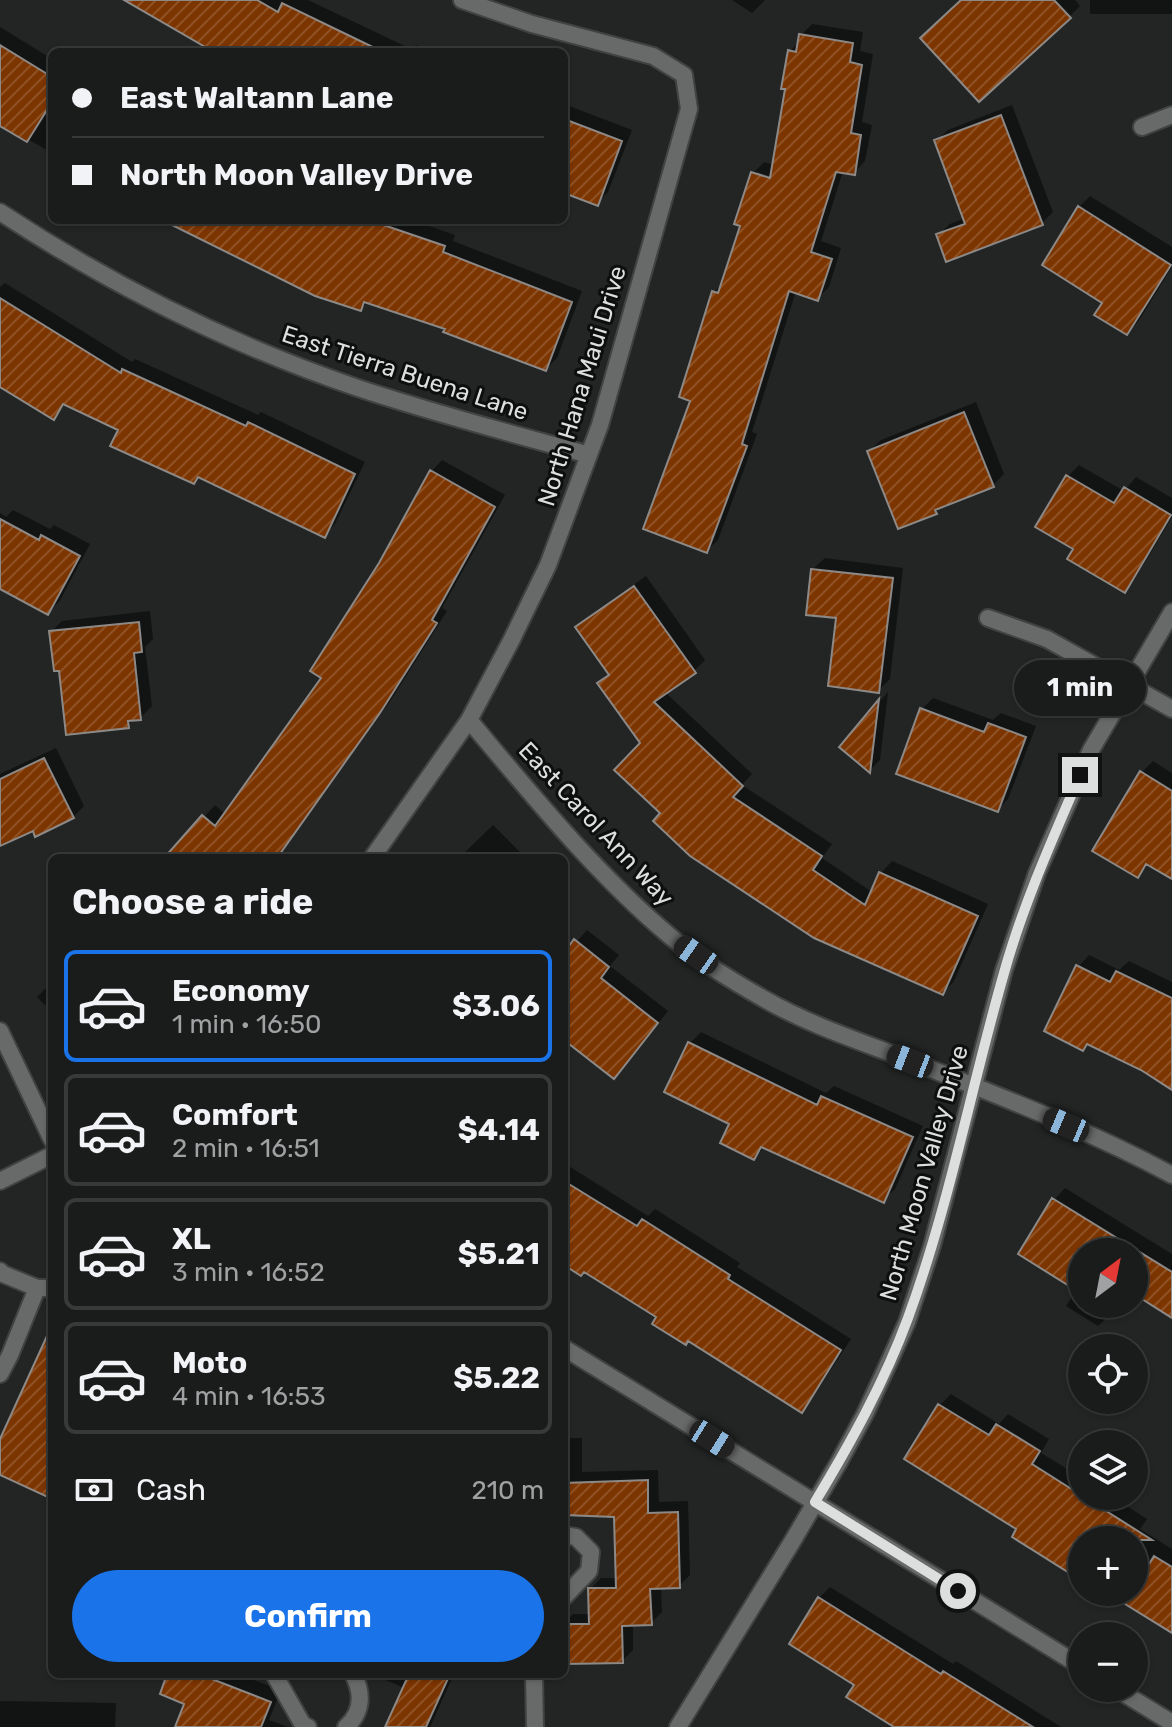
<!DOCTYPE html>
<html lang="en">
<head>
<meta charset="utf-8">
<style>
  :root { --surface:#1a1c1b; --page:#232524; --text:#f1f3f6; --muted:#9fa1a3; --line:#383a3a; --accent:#1a73e8 }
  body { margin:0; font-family:Rubik,sans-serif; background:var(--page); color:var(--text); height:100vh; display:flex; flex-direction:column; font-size:30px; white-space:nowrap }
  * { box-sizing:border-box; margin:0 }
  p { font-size:26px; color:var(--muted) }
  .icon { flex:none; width:44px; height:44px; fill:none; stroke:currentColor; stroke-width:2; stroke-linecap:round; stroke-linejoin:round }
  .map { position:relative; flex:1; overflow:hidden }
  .drawer { position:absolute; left:48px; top:854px; width:520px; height:824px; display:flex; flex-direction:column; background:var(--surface); border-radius:12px; box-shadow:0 2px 6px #0004,0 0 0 2px var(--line) }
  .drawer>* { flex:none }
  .banner { position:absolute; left:48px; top:48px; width:520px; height:176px; border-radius:12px; box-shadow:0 2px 6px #0004,0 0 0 2px var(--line); display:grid; align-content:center; height:176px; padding:0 24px; background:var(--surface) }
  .needle { width:52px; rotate:32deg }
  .buttons { position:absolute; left:1068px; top:1238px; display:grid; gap:16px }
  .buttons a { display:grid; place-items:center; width:80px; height:80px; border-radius:50%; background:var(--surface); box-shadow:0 2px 6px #0004,0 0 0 2px var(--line); font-size:40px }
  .end { position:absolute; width:36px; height:36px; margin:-18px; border:10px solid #dddfdf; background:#111; box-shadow:0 0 0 4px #111 }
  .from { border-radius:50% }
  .bubble { position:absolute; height:56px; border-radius:28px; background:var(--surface); box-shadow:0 2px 6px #0004,0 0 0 2px var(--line); font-size:26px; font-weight:700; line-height:56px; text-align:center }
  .car { position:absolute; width:24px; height:48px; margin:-24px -12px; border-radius:10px; box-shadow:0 0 6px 2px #0007; background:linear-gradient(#222 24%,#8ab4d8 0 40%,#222 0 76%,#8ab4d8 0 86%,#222 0) }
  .banner b { display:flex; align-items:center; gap:28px; height:76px; font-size:30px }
  .banner b+b { border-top:2px solid var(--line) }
  .banner i { width:20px; height:20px; background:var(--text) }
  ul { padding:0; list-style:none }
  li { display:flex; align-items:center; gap:24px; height:112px; margin:0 16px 12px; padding:0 8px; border:4px solid var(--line); border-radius:12px }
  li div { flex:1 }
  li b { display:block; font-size:30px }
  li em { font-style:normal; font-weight:700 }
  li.active { border-color:var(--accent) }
  li>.icon { width:72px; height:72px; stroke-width:1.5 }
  h2 { padding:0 24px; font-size:36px; line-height:96px }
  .pay { display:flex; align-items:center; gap:20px; height:88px; padding:0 24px; font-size:30px }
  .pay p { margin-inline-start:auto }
  .button { display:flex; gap:16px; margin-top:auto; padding:16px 24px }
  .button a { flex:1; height:92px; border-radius:48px; background:var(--accent); color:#fff; font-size:32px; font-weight:700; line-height:92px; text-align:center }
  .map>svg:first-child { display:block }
  .shadow { fill:#0007; fill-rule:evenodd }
  .building { fill:url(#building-hatch); stroke:#8d8987; stroke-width:2 }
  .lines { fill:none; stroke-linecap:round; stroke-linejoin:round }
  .street-casing { stroke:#404342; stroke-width:20 }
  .street { stroke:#686969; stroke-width:16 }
  .route { stroke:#dddfdf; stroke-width:10 }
  .labels { text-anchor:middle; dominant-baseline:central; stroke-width:6; stroke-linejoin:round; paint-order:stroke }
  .street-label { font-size:24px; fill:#dddfdf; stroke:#0d0e0e }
</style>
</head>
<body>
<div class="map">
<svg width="1172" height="1727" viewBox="0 0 1172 1727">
  <defs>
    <pattern id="building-hatch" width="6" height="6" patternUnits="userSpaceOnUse" patternTransform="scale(2)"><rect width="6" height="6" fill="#7d3500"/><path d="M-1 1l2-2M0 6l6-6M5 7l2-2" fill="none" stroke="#8f5225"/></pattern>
  </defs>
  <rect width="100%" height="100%" fill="#222524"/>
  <!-- shadow -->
  <path class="shadow" d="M 133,0 L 308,0 L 411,49 L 416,45 L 436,52 L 220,52 Z
    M 732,0 L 765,0 L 752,13 Z
    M 963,0 L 1075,0 L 1080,6 L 1069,17 Z
    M 1090,0 L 1172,0 L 1172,14 L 1090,14 Z
    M 812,24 L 863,32 L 860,51 L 873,54 L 862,122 L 872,125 L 865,161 L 854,173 L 843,171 L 821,241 L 841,248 L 829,287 L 818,298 L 796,291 L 752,432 L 757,434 L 718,540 L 706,551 L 693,399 L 714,292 L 723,283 L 742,225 L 753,173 L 764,162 L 774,165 L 787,88 L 790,51 L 800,41 L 801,35 ZM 757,172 L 780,179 L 779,183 L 757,176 Z
    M 0,27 L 52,59 L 52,153 L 0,123 Z
    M 564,104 L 632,130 L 608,192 L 597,203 L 564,191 Z
    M 1012,105 L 1053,212 L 1042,223 L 938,235 L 950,224 L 965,218 L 936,141 L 948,130 Z
    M 1090,196 L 1172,247 L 1172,267 L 1138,322 L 1127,333 L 1079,207 Z
    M 166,220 L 412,220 L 455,235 L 453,241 L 582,291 L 557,358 L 546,369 L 447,328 L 369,301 L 361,309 Z
    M 5,283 L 132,362 L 135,359 L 258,415 L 261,412 L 365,462 L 335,524 L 324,536 L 200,476 L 194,482 L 120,429 L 66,403 L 53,418 L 0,384 L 0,287 Z
    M 976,402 L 1004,474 L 993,485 L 943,505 L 936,512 L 869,451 L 881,440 Z
    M 442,460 L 505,495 L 442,608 L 447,611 L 391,700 L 306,818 L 271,858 L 167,858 L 215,805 L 226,815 L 324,677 L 380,564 L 431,472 Z
    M 1079,465 L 1124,491 L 1136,477 L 1172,498 L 1172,517 L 1135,579 L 1124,590 L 1076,549 L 1038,526 L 1068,476 Z
    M 13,510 L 50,529 L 54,525 L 90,544 L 59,602 L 47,613 L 0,587 L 0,513 L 6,517 Z
    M 825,558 L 903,568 L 890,679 L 879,690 L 813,569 Z
    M 646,576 L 705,660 L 694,671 L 665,692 L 752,774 L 742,785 L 832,844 L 822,858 L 872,892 L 881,873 L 892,861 L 988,904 L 954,981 L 943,993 L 663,813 L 643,743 L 600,684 L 610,673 L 578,628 L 589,616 Z
    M 150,611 L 153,639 L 145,647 L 152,706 L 140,718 L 135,718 L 128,726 L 61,668 L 51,632 L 62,621 Z
    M 888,692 L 880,760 L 870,770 L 841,747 Z
    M 933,698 L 993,720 L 1001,713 L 1036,726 L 1008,799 L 997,810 L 922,709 Z
    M 56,748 L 84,806 L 73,817 L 34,828 L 0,844 L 0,774 Z
    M 1153,761 L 1172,773 L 1172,876 L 1150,863 L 1138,875 L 1141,773 Z
    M 493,825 L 520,852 L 514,858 L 459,858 Z
    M 587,930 L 619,955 L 610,966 L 668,1011 L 625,1065 L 614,1076 L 564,1037 L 564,956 Z
    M 1089,955 L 1119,970 L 1129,961 L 1172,982 L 1172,1087 L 1142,1069 L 1089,1043 L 1083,1048 L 1078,967 Z
    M 52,982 L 52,1012 L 37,997 Z
    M 701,1032 L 826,1093 L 834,1086 L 923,1126 L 895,1189 L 883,1200 L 765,1147 L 754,1158 L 732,1123 L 666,1091 L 690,1043 Z
    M 564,1163 L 648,1216 L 655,1209 L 740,1263 L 737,1267 L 851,1339 L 812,1399 L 801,1411 L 659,1316 L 585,1270 L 564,1263 Z
    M 1065,1188 L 1172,1254 L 1172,1316 L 1134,1292 L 1134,1252 L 1082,1252 L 1082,1304 L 1117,1304 L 1110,1315 L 1098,1326 L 1066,1306 L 1078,1288 L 1054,1200 Z
    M 951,1394 L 999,1424 L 1008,1414 L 1049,1439 L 1041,1453 L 1082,1478 L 1082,1496 L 1111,1496 L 1147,1519 L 1140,1529 L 1172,1549 L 1172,1631 L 1110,1592 L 1134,1592 L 1134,1540 L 1082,1540 L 1082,1579 L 1019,1529 L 907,1458 L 940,1405 Z
    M 564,1438 L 582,1438 L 582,1472 L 658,1470 L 659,1502 L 688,1501 L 690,1575 L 679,1586 L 661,1587 L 662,1612 L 651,1623 L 633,1624 L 633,1650 L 622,1661 L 564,1662 L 564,1623 L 573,1614 L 590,1614 L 590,1589 L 601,1578 L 618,1578 L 616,1515 L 564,1514 Z
    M 830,1587 L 953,1664 L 956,1661 L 1061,1727 L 897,1727 L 857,1684 L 819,1598 Z
    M 169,1674 L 244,1674 L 243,1676 L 281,1690 L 269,1720 L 288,1727 L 178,1727 L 187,1702 Z
    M 372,1674 L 454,1674 L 430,1727 L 387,1727 L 404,1688 Z
    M 472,1674 L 509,1674 L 503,1680 L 472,1679 Z
    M 0,1701 L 116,1703 L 115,1727 L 0,1727 Z"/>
  <!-- building -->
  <path class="building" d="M 124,0 L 257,0 L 278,12 L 282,3 L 383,52 L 214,52 Z
    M 961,0 L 1054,0 L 1071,18 L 979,102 L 920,38 Z
    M 799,34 L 853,43 L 850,62 L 862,65 L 851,133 L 861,135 L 855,175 L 836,172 L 811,252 L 832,259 L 818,301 L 789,291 L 742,444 L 747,446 L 707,553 L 643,529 L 690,401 L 679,397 L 712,291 L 718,293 L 740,226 L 734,224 L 751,172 L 770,178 L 785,89 L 781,89 L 788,50 L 796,52 Z
    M 0,45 L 52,77 L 52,102 L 27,142 L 0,126 Z
    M 1001,115 L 1043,225 L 946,262 L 936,234 L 965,224 L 934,140 Z
    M 564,119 L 622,141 L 598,206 L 564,193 Z
    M 1078,206 L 1171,265 L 1127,335 L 1094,315 L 1102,303 L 1042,265 Z
    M 162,220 L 369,220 L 445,246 L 443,252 L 572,302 L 546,371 L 443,332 L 445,329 L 364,302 L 361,311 L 315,296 Z
    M 0,298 L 121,373 L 122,369 L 246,426 L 248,422 L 355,474 L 325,538 L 198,477 L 194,484 L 110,446 L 118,430 L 63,404 L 54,420 L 0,387 Z
    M 964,412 L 994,487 L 935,510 L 937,514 L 898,529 L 867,451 Z
    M 430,470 L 495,507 L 432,620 L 437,623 L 380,713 L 277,858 L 164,858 L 202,815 L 215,826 L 321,678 L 310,671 L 379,563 Z
    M 1066,475 L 1114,503 L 1124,487 L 1171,515 L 1125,593 L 1067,559 L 1073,549 L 1035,527 Z
    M 0,519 L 39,540 L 41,535 L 80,556 L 48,615 L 0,589 Z
    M 811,569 L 893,578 L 879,693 L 828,686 L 836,618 L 806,615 Z
    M 634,586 L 696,673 L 654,702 L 743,786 L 733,797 L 822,856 L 813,870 L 865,905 L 879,872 L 978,916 L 943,995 L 814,938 L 690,856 L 653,821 L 660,813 L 614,770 L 640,743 L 597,683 L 609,675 L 575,627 Z
    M 139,622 L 142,652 L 134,653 L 141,720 L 128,721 L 129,728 L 66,735 L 59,671 L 54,671 L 49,631 Z
    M 879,699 L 870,773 L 839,747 Z
    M 920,708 L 984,732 L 988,723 L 1026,737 L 998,812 L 896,774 Z
    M 44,758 L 74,818 L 35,837 L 33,831 L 0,846 L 0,779 Z
    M 1140,771 L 1172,791 L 1172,879 L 1146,864 L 1138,878 L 1092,851 Z
    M 574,939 L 609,967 L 601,978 L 658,1023 L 614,1079 L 564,1040 L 564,953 Z
    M 1076,965 L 1110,982 L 1116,971 L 1172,998 L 1172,1090 L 1141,1070 L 1087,1044 L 1083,1051 L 1044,1031 Z
    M 688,1042 L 817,1105 L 821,1096 L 913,1137 L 884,1203 L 761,1147 L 754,1160 L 720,1143 L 729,1124 L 664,1092 Z
    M 564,1181 L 637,1226 L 642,1219 L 730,1275 L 728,1279 L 841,1350 L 802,1413 L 688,1341 L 686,1345 L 652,1324 L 656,1317 L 584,1272 L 581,1276 L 564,1265 Z
    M 1052,1198 L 1172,1272 L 1172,1318 L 1134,1294 L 1134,1252 L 1082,1252 L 1082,1294 L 1018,1254 Z
    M 52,1325 L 52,1499 L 0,1475 L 0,1439 Z
    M 938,1404 L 989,1435 L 996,1424 L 1040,1451 L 1032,1464 L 1152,1540 L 1082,1540 L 1082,1581 L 1012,1537 L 1016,1529 L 904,1459 Z
    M 648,1480 L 648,1513 L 678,1512 L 680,1588 L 650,1589 L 652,1625 L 622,1626 L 623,1663 L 564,1664 L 564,1624 L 589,1624 L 588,1588 L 616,1588 L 614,1517 L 564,1515 L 564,1483 Z
    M 1154,1556 L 1172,1567 L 1172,1633 L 1125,1604 L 1132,1592 L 1134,1592 L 1134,1589 Z
    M 818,1597 L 941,1674 L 943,1671 L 1033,1727 L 894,1727 L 846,1697 L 854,1685 L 789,1644 Z
    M 167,1674 L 199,1674 L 271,1702 L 261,1727 L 175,1727 L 184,1704 L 160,1694 Z
    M 409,1674 L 450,1674 L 426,1727 L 385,1727 Z"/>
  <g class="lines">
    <defs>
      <path id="street" d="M 1142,127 L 1172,115
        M 0,212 C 111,285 229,344 355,387 C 432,413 511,433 589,455
        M 988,618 L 1047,639 L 1172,709
        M 469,720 C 532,795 595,873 671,937 C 699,961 734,982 766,1000 C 810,1025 859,1041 906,1059 C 996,1095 1087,1129 1172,1175
        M 372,858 L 469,720 L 511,641 L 548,565 L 600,425 L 689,109 L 684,75 L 653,56 L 532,24 L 462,0
        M 0,1031 L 52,1140
        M 0,1181 L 52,1155
        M 0,1271 L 3,1274 L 37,1288 L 52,1288
        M 564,1348 L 1082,1667
        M 0,1374 L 10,1355 L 37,1288
        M 564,1535 L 576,1537 L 591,1552 L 589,1571 L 564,1597
        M 274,1674 L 303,1725 L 308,1727
        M 534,1674 L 535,1727
        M 1115,1688 L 1172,1723
        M 346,1727 C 363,1712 363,1693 353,1674
        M 678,1727 L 792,1542 L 839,1462 L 865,1414 L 890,1360 L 907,1322 L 932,1246 L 1004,970 L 1037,873 L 1091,750 L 1172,612"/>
    </defs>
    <!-- street casing -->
    <use href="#street" class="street-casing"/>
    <!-- street -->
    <use href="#street" class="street"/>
  </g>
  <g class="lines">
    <!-- route -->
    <path class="route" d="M 958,1591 L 815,1502 C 850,1444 884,1383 908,1318 C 949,1206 971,1088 1004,973 C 1023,905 1052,840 1080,775"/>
  </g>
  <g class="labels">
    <!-- street labels -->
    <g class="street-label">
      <text transform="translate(405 373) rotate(18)">East Tierra Buena Lane</text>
      <text transform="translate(582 386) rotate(-73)">North Hana Maui Drive</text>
      <text transform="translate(596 824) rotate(47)">East Carol Ann Way</text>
      <text transform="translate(924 1173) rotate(-74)">North Moon Valley Drive</text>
    </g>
  </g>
</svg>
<div class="buttons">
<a><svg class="needle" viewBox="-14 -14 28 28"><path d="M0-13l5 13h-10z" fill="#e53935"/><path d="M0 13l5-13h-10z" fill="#9fa1a3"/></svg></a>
<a><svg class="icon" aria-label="locate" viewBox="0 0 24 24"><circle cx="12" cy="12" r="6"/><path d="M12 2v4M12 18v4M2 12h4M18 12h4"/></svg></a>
<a><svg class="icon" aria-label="layers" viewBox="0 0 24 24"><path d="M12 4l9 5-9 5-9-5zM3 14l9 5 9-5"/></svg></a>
<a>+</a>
<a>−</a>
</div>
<i class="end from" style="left:958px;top:1591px"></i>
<i class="end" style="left:1080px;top:775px"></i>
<div class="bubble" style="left:1014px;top:660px;width:132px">1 min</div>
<i class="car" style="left:696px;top:955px;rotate:305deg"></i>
<i class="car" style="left:910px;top:1061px;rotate:291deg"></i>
<i class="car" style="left:1066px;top:1125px;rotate:293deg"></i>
<i class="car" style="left:712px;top:1439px;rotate:122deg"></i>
<div class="banner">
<b><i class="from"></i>East Waltann Lane</b>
<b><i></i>North Moon Valley Drive</b>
</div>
<section class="drawer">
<h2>Choose a ride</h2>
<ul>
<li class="active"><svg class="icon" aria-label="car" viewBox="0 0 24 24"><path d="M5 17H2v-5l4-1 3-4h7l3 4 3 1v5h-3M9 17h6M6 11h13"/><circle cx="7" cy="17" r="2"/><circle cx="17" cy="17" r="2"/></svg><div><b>Economy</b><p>1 min · 16:50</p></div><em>$3.06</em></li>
<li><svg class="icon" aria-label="car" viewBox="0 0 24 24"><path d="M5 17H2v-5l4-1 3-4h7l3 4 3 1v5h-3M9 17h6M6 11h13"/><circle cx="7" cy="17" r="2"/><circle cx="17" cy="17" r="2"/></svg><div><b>Comfort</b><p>2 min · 16:51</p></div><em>$4.14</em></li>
<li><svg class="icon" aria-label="car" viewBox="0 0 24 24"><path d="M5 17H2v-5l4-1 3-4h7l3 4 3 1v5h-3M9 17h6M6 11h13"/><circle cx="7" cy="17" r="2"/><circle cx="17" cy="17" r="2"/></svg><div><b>XL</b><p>3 min · 16:52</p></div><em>$5.21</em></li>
<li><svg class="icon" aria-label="car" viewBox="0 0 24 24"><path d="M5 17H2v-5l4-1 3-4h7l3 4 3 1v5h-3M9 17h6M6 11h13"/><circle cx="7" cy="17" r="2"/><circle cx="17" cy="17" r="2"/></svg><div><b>Moto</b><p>4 min · 16:53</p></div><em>$5.22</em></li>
</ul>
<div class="pay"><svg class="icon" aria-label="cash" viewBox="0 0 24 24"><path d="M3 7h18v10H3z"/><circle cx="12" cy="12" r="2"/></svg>Cash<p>210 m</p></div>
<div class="button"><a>Confirm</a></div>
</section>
</div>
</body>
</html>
